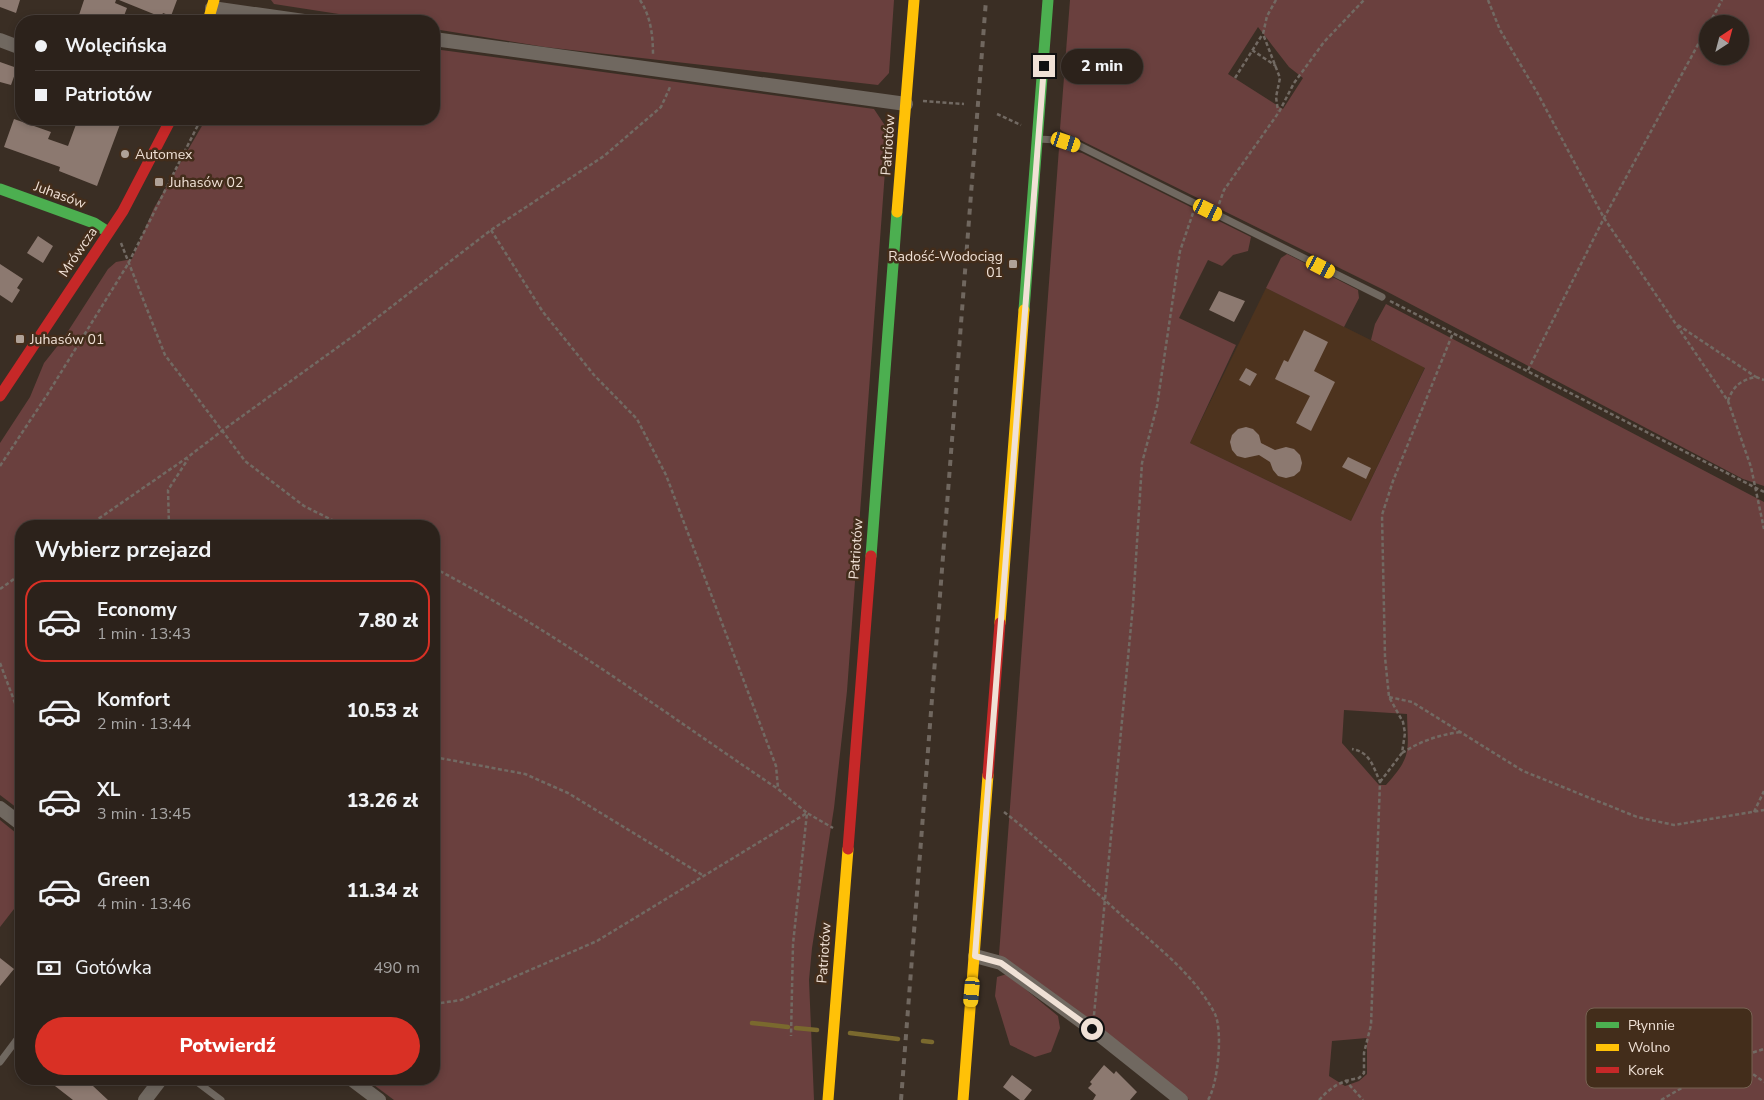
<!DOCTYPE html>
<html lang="pl">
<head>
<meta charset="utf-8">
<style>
  :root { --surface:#2c221b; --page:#382f28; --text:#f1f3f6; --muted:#a6a4a3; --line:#483f3a; --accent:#d93025 }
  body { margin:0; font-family:"Nunito Sans",sans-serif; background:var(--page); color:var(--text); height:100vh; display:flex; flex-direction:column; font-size:19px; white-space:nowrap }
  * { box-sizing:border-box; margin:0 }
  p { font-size:16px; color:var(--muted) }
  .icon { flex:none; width:28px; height:28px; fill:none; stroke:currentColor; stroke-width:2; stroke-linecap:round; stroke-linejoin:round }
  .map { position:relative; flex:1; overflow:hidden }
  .panel { position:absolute; left:15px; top:520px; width:425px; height:565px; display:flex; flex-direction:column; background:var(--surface); border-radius:20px; box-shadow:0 2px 8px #0003,0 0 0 1px var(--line) }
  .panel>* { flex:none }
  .hud { position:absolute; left:15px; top:15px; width:425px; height:110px; border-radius:20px; box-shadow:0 2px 8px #0003,0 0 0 1px var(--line); display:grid; align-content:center; height:110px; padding:0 20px; background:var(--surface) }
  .needle { width:32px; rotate:36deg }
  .tools { position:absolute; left:1699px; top:15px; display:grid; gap:10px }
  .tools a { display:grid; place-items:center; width:50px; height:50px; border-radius:50%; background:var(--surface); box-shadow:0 2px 8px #0003,0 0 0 1px var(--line); font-size:25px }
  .end { position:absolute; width:22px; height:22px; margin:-11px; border:6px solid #f0e1d6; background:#111; box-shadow:0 0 0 2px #111 }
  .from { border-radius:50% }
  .bubble { position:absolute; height:35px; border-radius:18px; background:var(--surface); box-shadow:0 2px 8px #0003,0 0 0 1px var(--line); font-size:16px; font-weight:800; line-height:35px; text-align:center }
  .car { position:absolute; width:15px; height:30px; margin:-15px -8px; border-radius:6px; box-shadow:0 0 4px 1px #0007; background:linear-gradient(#f5c518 24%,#345 0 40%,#f5c518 0 76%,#345 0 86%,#f5c518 0) }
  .hud b { display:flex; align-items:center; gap:18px; height:48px; font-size:19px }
  .hud b+b { border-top:1px solid var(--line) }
  .hud i { width:12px; height:12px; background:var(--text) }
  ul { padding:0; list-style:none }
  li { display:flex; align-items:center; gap:15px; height:82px; margin:0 10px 8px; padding:0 10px; border:2px solid transparent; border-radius:20px }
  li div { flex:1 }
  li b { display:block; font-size:19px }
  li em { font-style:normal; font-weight:800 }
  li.on { border-color:var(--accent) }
  li>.icon { width:45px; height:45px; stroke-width:1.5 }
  h2 { padding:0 20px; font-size:22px; line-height:60px }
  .pay { display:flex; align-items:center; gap:12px; height:55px; padding:0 20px; font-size:19px }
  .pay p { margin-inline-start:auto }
  .cta { display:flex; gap:10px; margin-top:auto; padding:10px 20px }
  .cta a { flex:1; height:58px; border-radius:30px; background:var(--accent); color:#fff; font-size:20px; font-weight:800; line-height:58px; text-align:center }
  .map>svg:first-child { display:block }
  .built { fill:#4d331e }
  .green { fill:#6a403e; fill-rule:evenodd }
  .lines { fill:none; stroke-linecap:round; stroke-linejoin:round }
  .stream { stroke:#7a692e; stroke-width:4.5 }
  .building { fill:#8c7970 }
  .path { stroke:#726a63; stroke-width:2.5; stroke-dasharray:4 2.5; stroke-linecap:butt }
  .lane { stroke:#706860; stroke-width:7 }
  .street { stroke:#706860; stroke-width:14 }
  .fast { stroke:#4caf50; stroke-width:11 }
  .slow { stroke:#ffc107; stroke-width:11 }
  .jam { stroke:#c62828; stroke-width:11 }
  .rail { stroke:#70675f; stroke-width:4; stroke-dasharray:6 6; stroke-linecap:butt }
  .route { stroke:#f0e1d6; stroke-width:6 }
  .poi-dot { fill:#b0a298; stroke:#432d1b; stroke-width:2 }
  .labels { text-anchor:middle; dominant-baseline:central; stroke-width:5; stroke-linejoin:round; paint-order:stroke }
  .street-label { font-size:14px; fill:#f0e1d6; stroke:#432d1b }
  .poi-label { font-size:14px; fill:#f0e1d6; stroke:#432d1b; text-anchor:start }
  .key { fill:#432d1b; stroke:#776353; stroke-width:1 }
  .key-label { font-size:14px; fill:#f0e1d6 }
</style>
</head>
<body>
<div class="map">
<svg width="1764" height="1100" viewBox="0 0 1764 1100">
  <rect width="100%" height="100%" fill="#3a2e24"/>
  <!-- built -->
  <path class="built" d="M 1266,288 L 1425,367 L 1351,521 L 1190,443 Z"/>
  <!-- green -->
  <path class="green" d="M 271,0 L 894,0 L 889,73 L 878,85 L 545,47 L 434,29 L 434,21 L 384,21 L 274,4 Z
    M 1070,0 L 1764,0 L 1764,486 L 1743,479 L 1382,289 L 1062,131 L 1060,129 ZM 1708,24 L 1740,24 L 1740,56 L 1708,56 ZM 1258,27 L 1289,67 L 1303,78 L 1283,109 L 1228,74 Z
    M 434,49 L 874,109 L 888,130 L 847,691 L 834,808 L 812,948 L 809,980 L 814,1100 L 394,1100 L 366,1079 L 434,1079 L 434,526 L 21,526 L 21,811 L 0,795 L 0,443 L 30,397 L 44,363 L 63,339 L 108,269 L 116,262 L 132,259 L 154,208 L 206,119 L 434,119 Z
    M 1059,148 L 1082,153 L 1251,237 L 1248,251 L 1233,255 L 1222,266 L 1208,260 L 1179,318 L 1236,345 L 1190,443 L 1351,521 L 1425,368 L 1371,340 L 1375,324 L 1386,304 L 1764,502 L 1764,1100 L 1189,1100 L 999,955 ZM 1344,710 L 1407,714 C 1408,752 1412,756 1386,785 L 1379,785 L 1342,743 ZM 1367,1038 L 1367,1074 L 1359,1081 L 1345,1086 L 1329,1076 L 1332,1041 Z
    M 1287,254 L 1358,290 L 1359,298 L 1344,327 L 1266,288 L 1281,258 Z
    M 0,820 L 21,837 L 21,900 L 0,927 Z
    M 1007,974 L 1058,1016 L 1060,1028 L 1051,1052 L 1035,1057 L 1010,1045 L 995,996 L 997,977 Z"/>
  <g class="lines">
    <!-- stream -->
    <path class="stream" d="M 752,1023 L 788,1027
      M 796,1028 L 817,1030
      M 850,1033 L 898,1039
      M 923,1041 L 932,1042"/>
  </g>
  <!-- building -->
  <path class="building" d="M 0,0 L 20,0 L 16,13 L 0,7 Z
    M 84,0 L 116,0 L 115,3 L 127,8 L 122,21 L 104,21 L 93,17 L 92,20 L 79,15 Z
    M 119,0 L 177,0 L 171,16 L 163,13 L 161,17 Z
    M 0,62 L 17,68 L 11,85 L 0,82 Z
    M 14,119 L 51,132 L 48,139 L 68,146 L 78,119 L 122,119 L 97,186 L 59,171 L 60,167 L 4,147 Z
    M 38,236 L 53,246 L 43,263 L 27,253 Z
    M 0,264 L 23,279 L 17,288 L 20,290 L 12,303 L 0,295 Z
    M 1219,291 L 1245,301 L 1234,322 L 1209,310 Z
    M 1304,330 L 1328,342 L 1314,371 L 1335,382 L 1311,431 L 1296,423 L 1310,396 L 1275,379 L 1284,360 L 1288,362 Z
    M 1246,368 L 1257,374 L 1250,386 L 1239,380 Z
    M 1246,427 L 1253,429 L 1259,435 L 1261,443 L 1275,450 L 1286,447 L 1294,449 L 1300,455 L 1302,463 L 1300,471 L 1294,476 L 1286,478 L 1278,476 L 1273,470 L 1270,462 L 1259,455 L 1245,458 L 1237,456 L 1232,450 L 1230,442 L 1232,435 L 1238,429 Z
    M 1348,457 L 1371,468 L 1366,479 L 1342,467 Z
    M 0,958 L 14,969 L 0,986 Z
    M 1104,1065 L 1114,1074 L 1116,1071 L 1137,1092 L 1130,1100 L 1093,1100 L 1096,1095 L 1088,1088 L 1092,1084 L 1090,1082 Z
    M 1012,1075 L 1032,1090 L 1024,1100 L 1020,1100 L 1003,1087 Z
    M 46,1079 L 81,1079 L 93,1086 L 108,1100 L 73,1100 Z"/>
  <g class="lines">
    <!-- path -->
    <path class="path" d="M 640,0 C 651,17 653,36 653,56
      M 1276,0 L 1267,16 L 1263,34 L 1280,78 L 1276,97 L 1278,111
      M 1488,0 L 1500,30 L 1538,94 L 1604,218 L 1728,401 L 1751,467 L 1764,529
      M 1709,24 L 1722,0
      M 1252,50 L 1276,66
      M 1235,78 L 1262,35
      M 923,101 L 964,104
      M 997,114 L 1021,125
      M 1219,204 L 1224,190 L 1279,112 L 1294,83 L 1324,42 L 1364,0
      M 491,230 L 543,312 L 594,375 L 637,419 L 666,475 L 776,766 L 778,788
      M 121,243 L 165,355 L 245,461 L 304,506 L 344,526
      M 1390,301 L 1764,492
      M 1678,325 L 1756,377
      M 1528,370 L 1604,218 L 1708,26
      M 1728,401 C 1733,386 1741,380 1756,377 L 1764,380
      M 0,466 L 47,395 L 128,264 L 201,119
      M 88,526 L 188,457 L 223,430 L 356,334 L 491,230 L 604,156 L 661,107 L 671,85
      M 169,526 L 168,490 L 188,459
      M 434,568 C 555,631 665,713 778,789 L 807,813 L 793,944 L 791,1036
      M 0,589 L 21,574
      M 0,663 L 21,719
      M 1389,697 L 1412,702 L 1523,771 L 1637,817 L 1674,825 L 1764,810
      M 1402,753 C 1421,741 1438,735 1461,732
      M 434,757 L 525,774 L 568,793 L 704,876
      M 1380,782 L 1402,753 L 1405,733 L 1403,722 L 1389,697 L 1385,657 L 1382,515 L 1393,481 L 1453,333
      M 1004,812 C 1044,843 1080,878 1118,912 C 1152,943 1194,973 1215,1014 C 1223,1031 1218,1084 1208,1100
      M 1754,812 L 1764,791
      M 434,1004 L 461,1000 L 597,941 L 807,813 L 833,828
      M 1094,1015 L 1133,605 L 1142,463 L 1157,406 L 1180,251 L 1193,213
      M 1732,1059 L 1764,1082
      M 1345,1080 L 1363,1100
      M 1319,1100 C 1332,1086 1341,1081 1359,1078 L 1364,1073 L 1364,1053 L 1371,1025 L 1380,782 C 1373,766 1370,752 1352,749
      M 1661,1100 L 1732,1059 L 1764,1049"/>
    <!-- lane -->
    <path class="lane" d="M 1038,139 L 1057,140 L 1078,145 L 1382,297
      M 0,1062 L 21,1034
      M 193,1079 L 221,1100"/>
    <!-- street -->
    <path class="street" d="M 212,8 L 304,21
      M 434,39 L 906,104
      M 0,40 L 21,48
      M 0,808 L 21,824
      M 975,956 L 1001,963 L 1092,1029 L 1181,1100
      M 351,1079 L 379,1100
      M 145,1100 L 161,1079"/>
    <!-- fast -->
    <path class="fast" d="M 0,189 L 94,223 L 108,232
      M 1024,310 L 1048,0
      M 871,556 L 897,212"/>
    <!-- slow -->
    <path class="slow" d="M 208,21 L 214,0
      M 897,212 L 914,0
      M 1000,623 L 1024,310
      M 828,1100 L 848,849
      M 963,1100 L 988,775"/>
    <!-- jam -->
    <path class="jam" d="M 0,396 L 123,211 L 171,119
      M 988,775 L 1000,623
      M 848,849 L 871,556"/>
    <!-- rail -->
    <path class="rail" d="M 901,1100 L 986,0"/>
  </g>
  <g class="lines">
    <!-- route -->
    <path class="route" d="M 1044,66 L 975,956 L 1001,963 L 1092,1029"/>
  </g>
  <!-- markers -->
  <g class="poi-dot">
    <circle cx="125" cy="154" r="5"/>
    <rect x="154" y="177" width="10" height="10" rx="2.5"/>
    <rect x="1008" y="259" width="10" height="10" rx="2.5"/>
    <rect x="15" y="334" width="10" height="10" rx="2.5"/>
  </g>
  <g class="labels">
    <!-- street labels -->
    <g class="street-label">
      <text transform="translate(888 145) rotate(-86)">Patriotów</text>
      <text transform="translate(60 195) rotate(20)">Juhasów</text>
      <text transform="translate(78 252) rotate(-56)">Mrówcza</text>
      <text transform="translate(856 549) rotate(-86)">Patriotów</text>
      <text transform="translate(824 953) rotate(-86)">Patriotów</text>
    </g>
    <!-- poi labels -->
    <g class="poi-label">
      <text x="135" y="154">Automex</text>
      <text x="169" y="182">Juhasów 02</text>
      <text x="1003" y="256" text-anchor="end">Radość-Wodociąg<tspan x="1003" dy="16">01</tspan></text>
      <text x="30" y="339">Juhasów 01</text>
    </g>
  </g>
  <!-- legend -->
  <rect x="1586" y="1008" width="166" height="80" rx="8" class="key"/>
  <rect x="1596" y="1022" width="23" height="6" fill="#4caf50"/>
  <rect x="1596" y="1044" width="23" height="7" fill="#ffc107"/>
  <rect x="1596" y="1067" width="23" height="6" fill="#c62828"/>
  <g class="key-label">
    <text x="1628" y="1030">Płynnie</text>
    <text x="1628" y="1052">Wolno</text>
    <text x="1628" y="1075">Korek</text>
  </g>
</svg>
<div class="tools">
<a><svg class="needle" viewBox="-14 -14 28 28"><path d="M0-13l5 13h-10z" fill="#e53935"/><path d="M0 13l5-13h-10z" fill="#a6a4a3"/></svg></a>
</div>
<i class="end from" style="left:1092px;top:1029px"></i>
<i class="end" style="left:1044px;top:66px"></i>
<div class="bubble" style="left:1061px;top:49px;width:82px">2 min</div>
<i class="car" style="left:1066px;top:142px;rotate:108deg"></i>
<i class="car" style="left:1208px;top:210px;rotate:116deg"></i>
<i class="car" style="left:1321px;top:267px;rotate:117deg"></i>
<i class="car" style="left:972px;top:992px;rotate:185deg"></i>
<div class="hud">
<b><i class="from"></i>Wolęcińska</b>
<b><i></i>Patriotów</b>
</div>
<section class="panel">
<h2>Wybierz przejazd</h2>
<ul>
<li class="on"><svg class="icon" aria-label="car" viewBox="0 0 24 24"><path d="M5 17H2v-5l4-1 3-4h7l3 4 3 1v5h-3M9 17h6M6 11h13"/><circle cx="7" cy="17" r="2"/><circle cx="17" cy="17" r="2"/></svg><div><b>Economy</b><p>1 min · 13:43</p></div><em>7.80 zł</em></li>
<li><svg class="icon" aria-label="car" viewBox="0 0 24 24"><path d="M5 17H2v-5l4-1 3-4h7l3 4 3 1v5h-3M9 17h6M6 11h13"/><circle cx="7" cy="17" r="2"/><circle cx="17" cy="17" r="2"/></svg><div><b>Komfort</b><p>2 min · 13:44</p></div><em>10.53 zł</em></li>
<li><svg class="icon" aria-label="car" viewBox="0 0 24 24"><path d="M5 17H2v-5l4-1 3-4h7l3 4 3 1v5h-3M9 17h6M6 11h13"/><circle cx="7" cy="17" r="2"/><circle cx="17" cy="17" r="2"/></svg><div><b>XL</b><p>3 min · 13:45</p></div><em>13.26 zł</em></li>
<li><svg class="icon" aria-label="car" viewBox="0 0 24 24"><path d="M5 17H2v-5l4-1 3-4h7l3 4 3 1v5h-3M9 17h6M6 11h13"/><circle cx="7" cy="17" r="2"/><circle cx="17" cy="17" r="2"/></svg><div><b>Green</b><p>4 min · 13:46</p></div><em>11.34 zł</em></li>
</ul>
<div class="pay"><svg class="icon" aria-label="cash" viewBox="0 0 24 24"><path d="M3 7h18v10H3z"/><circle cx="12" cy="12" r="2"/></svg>Gotówka<p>490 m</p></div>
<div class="cta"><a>Potwierdź</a></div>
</section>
</div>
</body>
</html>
